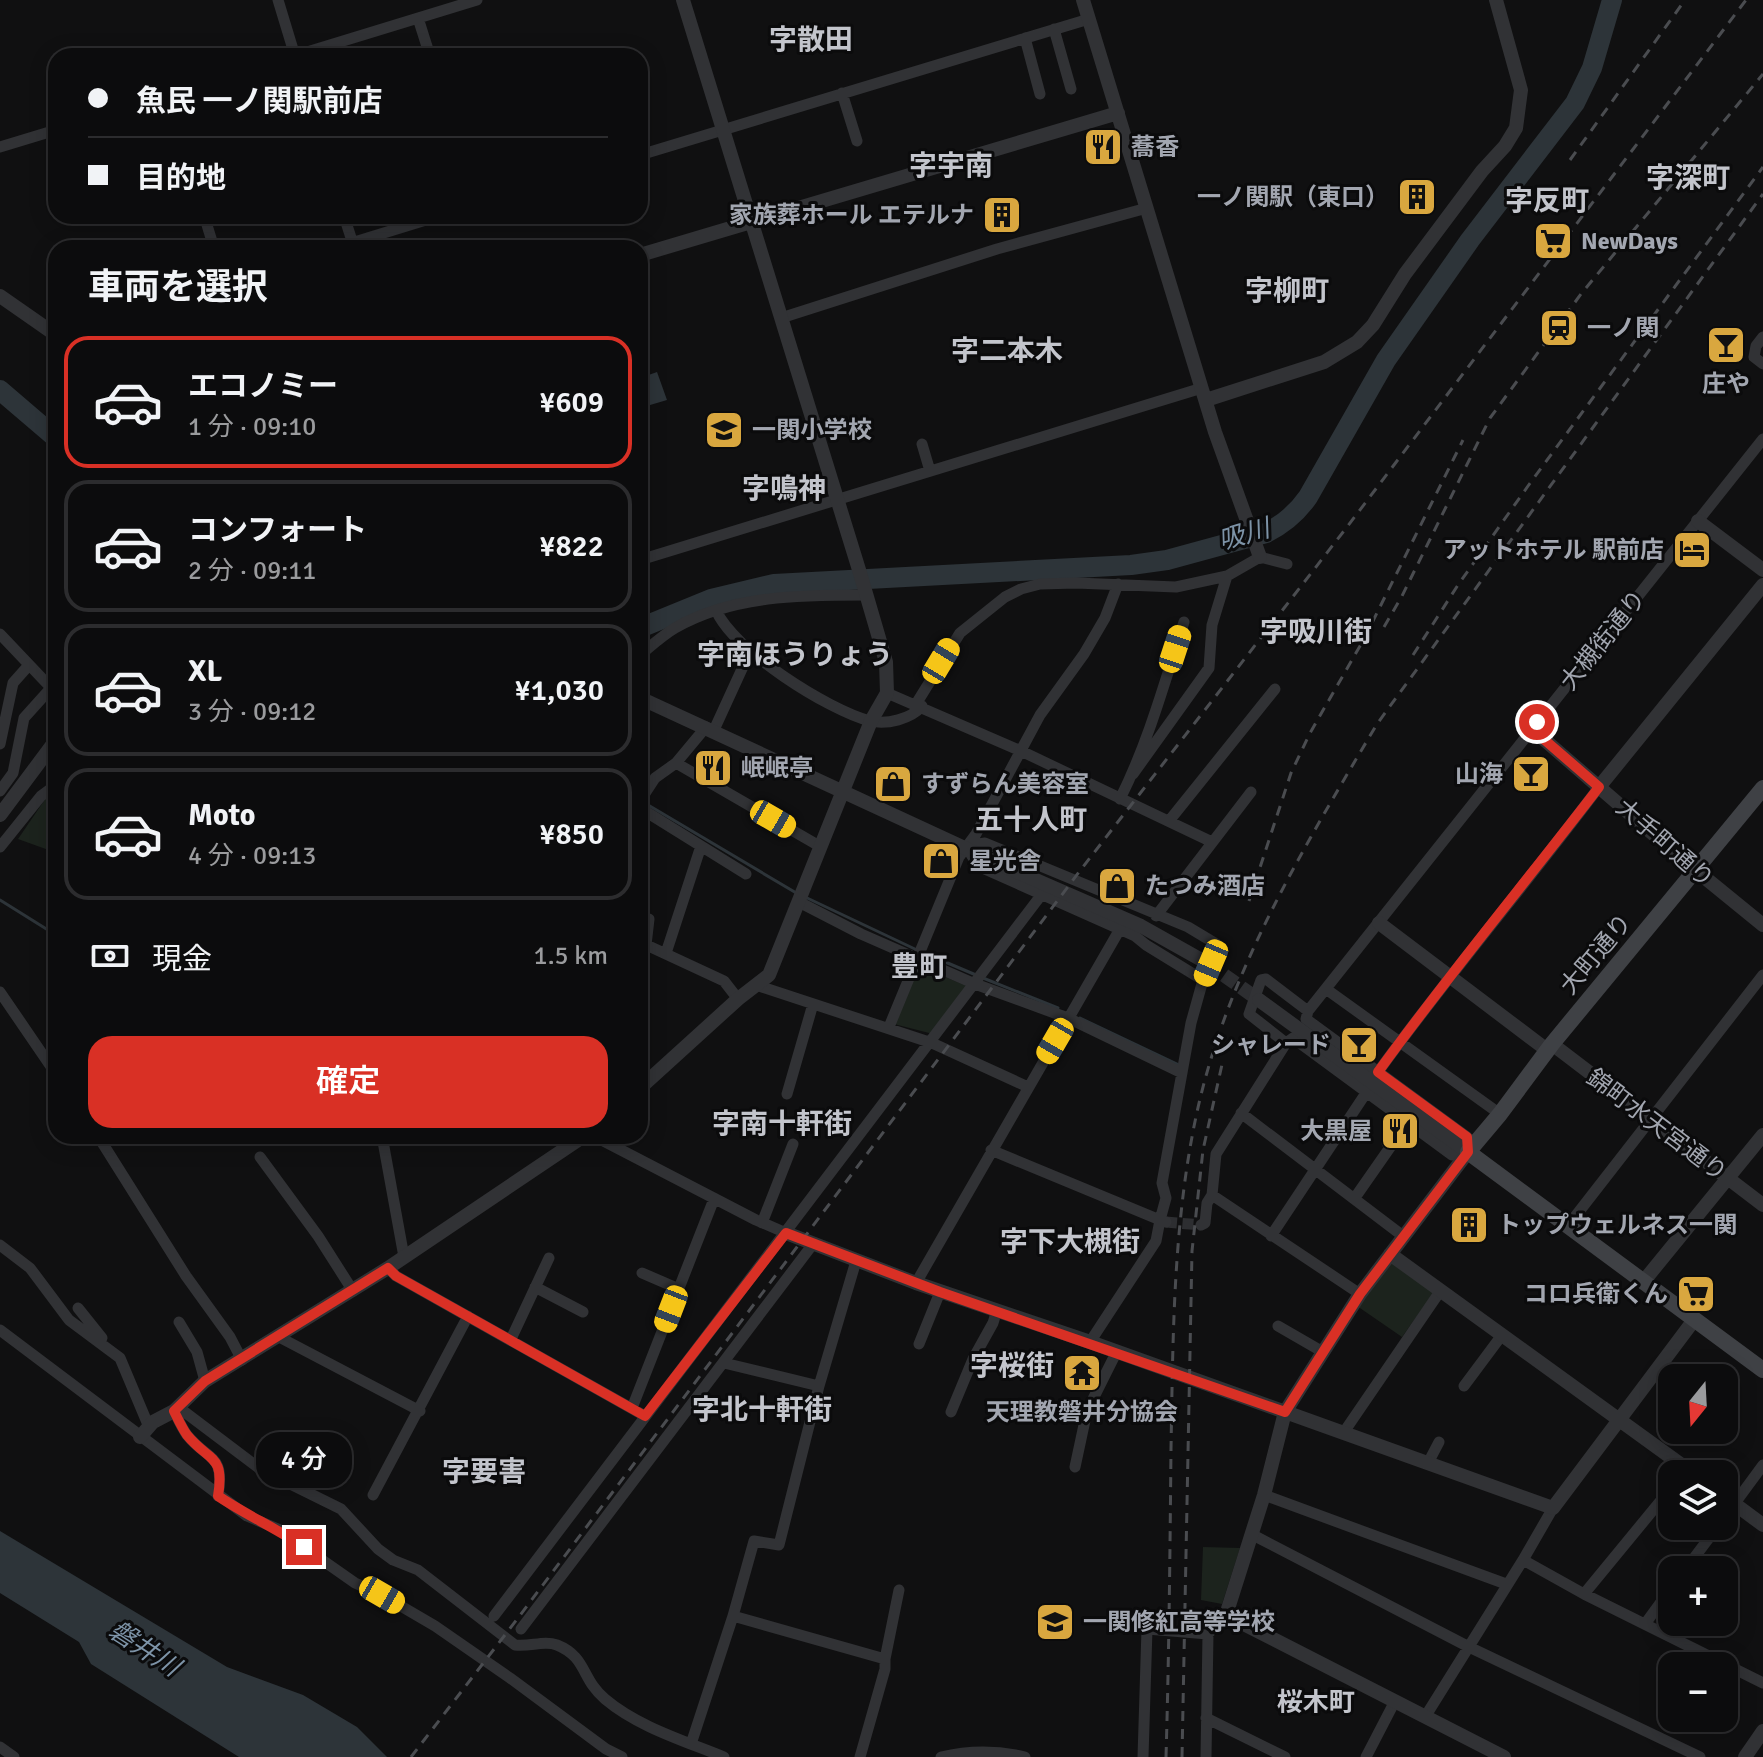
<!DOCTYPE html>
<html lang="ja">
<head>
<meta charset="utf-8">
<style>
  :root { --surface:#0c0c0d; --page:#1a1a1b; --text:#f1f3f6; --muted:#9a9b9d; --line:#2c2c2e; --accent:#d93025 }
  body { margin:0; font-family:Signika,"Noto Sans JP",sans-serif; background:var(--page); color:var(--text); height:100vh; display:flex; flex-direction:column; font-size:30px; white-space:nowrap }
  * { box-sizing:border-box; margin:0 }
  p { font-size:26px; color:var(--muted) }
  .icon { flex:none; width:44px; height:44px; fill:none; stroke:currentColor; stroke-width:2; stroke-linecap:round; stroke-linejoin:round }
  .map { position:relative; flex:1; overflow:hidden }
  .side { position:absolute; left:48px; top:240px; width:600px; height:904px; display:flex; flex-direction:column; background:var(--surface); border-radius:24px; box-shadow:0 4px 20px #0003,0 0 0 2px var(--line) }
  .side>* { flex:none }
  .banner { position:absolute; left:48px; top:48px; width:600px; height:176px; border-radius:24px; box-shadow:0 4px 20px #0003,0 0 0 2px var(--line); display:grid; align-content:center; height:176px; padding:0 40px; background:var(--surface) }
  .needle { width:52px; rotate:198deg }
  .tools { position:absolute; left:1658px; top:1364px; display:grid; gap:16px }
  .tools a { display:grid; place-items:center; width:80px; height:80px; border-radius:16px; background:var(--surface); box-shadow:0 4px 20px #0003,0 0 0 2px var(--line); font-size:40px }
  .end { position:absolute; width:36px; height:36px; margin:-18px; border:10px solid #d93025; background:#fff; box-shadow:0 0 0 4px #fff }
  .from { border-radius:50% }
  .bubble { position:absolute; height:56px; border-radius:24px; background:var(--surface); box-shadow:0 4px 20px #0003,0 0 0 2px var(--line); font-size:26px; font-weight:600; line-height:56px; text-align:center }
  .car { position:absolute; width:24px; height:48px; margin:-24px -12px; border-radius:10px; box-shadow:0 0 6px 2px #0007; background:linear-gradient(#f5c518 24%,#345 0 40%,#f5c518 0 76%,#345 0 86%,#f5c518 0) }
  .banner b { display:flex; align-items:center; gap:28px; height:76px; font-size:30px }
  .banner b+b { border-top:2px solid var(--line) }
  .banner i { width:20px; height:20px; background:var(--text) }
  ul { padding:0; list-style:none }
  li { display:flex; align-items:center; gap:24px; height:132px; margin:0 16px 12px; padding:0 24px; border:4px solid var(--line); border-radius:24px }
  li div { flex:1 }
  li b { display:block; font-size:30px }
  li em { font-style:normal; font-weight:600 }
  li.selected { border-color:var(--accent) }
  li>.icon { width:72px; height:72px; stroke-width:1.5 }
  h2 { padding:0 40px; font-size:36px; line-height:96px }
  .pay { display:flex; align-items:center; gap:20px; height:88px; padding:0 40px; font-size:30px }
  .pay p { margin-inline-start:auto }
  .primary-button { display:flex; gap:16px; margin-top:auto; padding:16px 40px }
  .primary-button a { flex:1; height:92px; border-radius:24px; background:var(--accent); color:#fff; font-size:32px; font-weight:600; line-height:92px; text-align:center }
  .map>svg:first-child { display:block }
  .green { fill:#1c231d }
  .water { fill:#2d3439 }
  .lines { fill:none; stroke-linecap:round; stroke-linejoin:round }
  .stream { stroke:#2d3439; stroke-width:3 }
  .river { stroke:#2d3439; stroke-width:20 }
  .minor-tunnel { stroke:#2d2e31; stroke-width:11; stroke-dasharray:11 5.5; stroke-linecap:butt }
  .tertiary-tunnel { stroke:#2d2e31; stroke-width:14; stroke-dasharray:14 7; stroke-linecap:butt }
  .minor { stroke:#313235; stroke-width:11 }
  .tertiary { stroke:#313235; stroke-width:14 }
  .secondary { stroke:#3f4145; stroke-width:16 }
  .rail { stroke:#4a4c50; stroke-width:3; stroke-dasharray:10 8; stroke-linecap:butt }
  .route { stroke:#d93025; stroke-width:10 }
  .labels { text-anchor:middle; dominant-baseline:central; stroke-width:6; stroke-linejoin:round; paint-order:stroke }
  .poi-label { font-size:24px; font-weight:bold; fill:#a2a6b0; stroke:#0b0b0c; text-anchor:start }
  .street-label { font-size:24px; fill:#a2a6b0; stroke:#0b0b0c }
  .water-label { font-size:26px; font-style:italic; fill:#7d93a7; stroke:#0b0b0c }
  .neighbourhood-label { font-size:26px; font-weight:bold; fill:#c3c5cc; stroke:#0b0b0c }
  .quarter-label { font-size:28px; font-weight:bold; fill:#c3c5cc; stroke:#0b0b0c }
</style>
</head>
<body>
<div class="map">
<svg width="1763" height="1757" viewBox="0 0 1763 1757">
  <rect width="100%" height="100%" fill="#101011"/>
  <!-- green -->
  <path class="green" d="M 56,791 L 56,848 L 54,852 L 18,839 L 48,795 Z
    M 917,965 L 969,987 L 933,1034 L 894,1024 Z
    M 1391,1259 L 1435,1291 L 1402,1337 L 1357,1306 Z
    M 1203,1547 L 1240,1548 L 1222,1604 L 1201,1600 Z"/>
  <!-- water -->
  <path class="water" d="M 657,372 L 667,400 L 640,408 L 640,378 Z
    M 0,1531 L 227,1667 L 303,1695 L 357,1727 L 387,1757 L 239,1757 L 91,1664 L 79,1642 L 0,1593 Z"/>
  <g class="lines">
    <!-- stream -->
    <path class="stream" d="M 643,802 L 798,894
      M 805,897 L 917,950
      M 0,900 L 56,935
      M 924,953 L 976,975
      M 983,978 L 1058,1008
      M 1080,1018 L 1177,1064"/>
    <!-- river -->
    <path class="river" d="M 0,390 L 56,438
      M 640,628 L 711,599 L 774,584 L 1131,565 L 1167,560 L 1266,533 C 1284,524 1297,513 1308,497 L 1386,360 L 1470,240 L 1575,103 L 1592,68 L 1612,0"/>
    <!-- minor-tunnel -->
    <path class="minor-tunnel" d="M 1166,1222 L 1201,1225"/>
    <!-- tertiary-tunnel -->
    <path class="tertiary-tunnel" d="M 1207,963 L 1259,1000"/>
    <!-- minor -->
    <path class="minor" d="M 278,0 L 295,56
      M 418,18 L 430,56
      M 1054,29 L 1071,89
      M 1025,38 L 1040,94
      M 294,56 L 477,0
      M 842,93 L 857,141
      M 0,147 L 56,130
      M 640,155 L 1089,19
      M 344,216 L 354,247
      M 207,225 L 214,248
      M 335,248 L 439,216
      M 781,318 L 997,249 L 1147,208
      M 1763,337 L 1756,346 L 1754,357 L 1763,364
      M 922,444 L 930,471
      M 640,560 L 1202,388
      M 716,610 C 733,650 828,710 870,721 C 887,725 911,719 922,706
      M 0,634 L 56,693
      M 640,655 C 651,646 663,635 675,628 C 732,595 802,595 866,595
      M 887,693 L 1021,751 L 1212,842
      M 916,704 L 960,633 L 1005,597 L 1021,589 L 1040,584 L 1076,583 L 1176,587 L 1227,576
      M 714,730 L 747,658 L 754,653
      M 0,744 L 13,683 L 29,665
      M 676,763 L 821,847
      M 1133,774 L 1209,668 L 1212,625 L 1227,576 L 1260,557 L 1287,564
      M 0,791 L 13,773 L 24,718 L 51,688
      M 1120,799 C 1148,743 1165,681 1184,622
      M 640,801 L 655,778 L 676,763 L 706,727
      M 640,808 L 746,874
      M 1169,821 L 1275,689
      M 985,843 L 1188,927 L 1218,945 L 1203,980 L 1146,945 L 1135,936 L 978,866 L 966,846 Z
      M 0,847 L 41,796 L 56,785
      M 799,902 L 861,934 L 975,984 L 1068,1018 L 1182,1073
      M 1156,916 L 1251,792
      M 640,942 L 724,981 L 738,999
      M 646,945 L 649,919
      M 666,953 L 701,846
      M 756,985 L 932,1043 L 1028,1087
      M 1326,989 L 1500,1114
      M 0,992 L 56,1074
      M 1308,1011 L 1266,979 L 1261,980 L 1249,1014 L 1286,1043 L 1216,1154 L 1212,1195 L 1360,1294
      M 889,1027 L 959,857 L 976,834 L 1040,715 L 1084,654 L 1105,618 L 1118,584
      M 1286,1043 L 1293,1038 L 1452,1155 L 1468,1152 L 1467,1137 L 1306,1019 L 1308,1011 L 1763,439
      M 1378,1072 C 1449,974 1527,883 1599,787
      M 787,1094 L 813,1004
      M 1241,1113 L 1403,1236
      M 98,1136 L 186,1276 L 230,1337 L 242,1360
      M 382,1136 L 404,1257
      M 594,1136 L 756,1220 L 786,1233
      M 991,1150 L 1160,1220 L 1156,1241 L 1090,1342
      M 260,1157 L 318,1236 L 353,1291
      M 1354,1199 L 1391,1146 L 1387,1143 L 1402,1119
      M 1166,1222 L 1160,1220 L 1166,1198 L 1162,1183 L 1191,1023 L 1203,980
      M 762,1223 L 793,1144
      M 1201,1225 L 1205,1223 L 1207,1203 L 1212,1195
      M 1567,1227 L 1763,975
      M 1271,1236 L 1366,1093
      M 0,1245 L 30,1268 L 69,1320 L 120,1358 L 149,1427
      M 388,1268 L 396,1276 L 645,1416
      M 642,1273 L 679,1289
      M 916,1283 L 1120,929
      M 535,1287 L 583,1312
      M 78,1308 L 102,1338
      M 179,1322 L 197,1352 L 205,1381
      M 1278,1326 L 1323,1352
      M 0,1330 L 247,1516 L 278,1529 L 355,1583 L 382,1595 L 435,1626 L 510,1678 L 606,1749 L 622,1757
      M 279,1337 L 420,1411
      M 511,1339 L 549,1258
      M 919,1344 L 940,1292
      M 724,1363 L 819,1386
      M 1464,1386 L 1502,1335
      M 178,1407 L 260,1469 L 341,1509 L 378,1549 L 393,1560 L 418,1570 L 515,1645 C 530,1647 544,1640 557,1645 C 587,1657 581,1679 605,1699 C 638,1727 685,1741 724,1757
      M 632,1408 L 714,1199
      M 174,1411 C 178,1419 182,1428 187,1435 C 209,1462 225,1453 218,1496
      M 951,1412 L 973,1359 L 993,1323 L 997,1310
      M 1344,1432 L 1441,1290
      M 1428,1463 L 1439,1442
      M 1075,1467 L 1087,1411 L 1117,1351
      M 373,1495 L 468,1316
      M 1264,1495 L 1506,1584
      M 1724,1518 L 1763,1465
      M 1251,1534 L 1469,1647 L 1700,1757
      M 1523,1560 L 1584,1594 L 1763,1683
      M 1685,1570 L 1718,1526
      M 1584,1594 L 1672,1487
      M 494,1616 L 1042,894
      M 733,1616 L 885,1659 L 885,1669 L 860,1757
      M 1645,1624 L 1672,1587
      M 521,1629 L 813,1244
      M 885,1659 L 899,1590
      M 1425,1717 L 1523,1560 L 1553,1508
      M 1206,1718 L 1285,1757
      M 691,1744 L 733,1616 L 754,1541 L 779,1545 L 819,1386 L 856,1261
      M 0,1747 L 14,1757
      M 941,1757 C 970,1750 996,1750 1025,1757
      M 1143,1757 L 1147,1629 L 1208,1634
      M 1206,1757 L 1208,1634 L 1226,1615
      M 1366,1757 L 1394,1703"/>
    <!-- tertiary -->
    <path class="tertiary" d="M 1083,0 L 1215,432 L 1260,557
      M 640,255 L 1118,113
      M 0,296 L 56,335
      M 1206,400 L 1324,362 L 1357,342 L 1373,325 L 1405,274 L 1482,171 L 1505,146 L 1516,128 L 1521,90 L 1496,0
      M 1698,521 L 1763,570
      M 640,698 L 1008,868 L 1141,926 L 1207,963
      M 1532,729 L 1682,859 L 1763,925
      M 1599,787 L 1763,585
      M 0,815 L 56,740
      M 1379,923 L 1547,1050
      M 1259,1000 L 1468,1152 L 1360,1294 L 1285,1412 L 1264,1495 L 1226,1615 L 1504,1757
      M 1552,1044 L 1763,1205
      M 640,1088 L 738,999 L 769,975 L 871,721 L 887,693 L 886,662 L 860,573 L 683,0
      M 786,1233 L 916,1283 L 1090,1342 L 1553,1508 L 1694,1320
      M 1390,1254 L 1694,1474
      M 1643,1282 L 1763,1135
      M 140,1437 L 153,1422 L 174,1411 L 205,1381 L 388,1268 L 584,1136
      M 1724,1496 L 1763,1525
      M 1745,1757 L 1763,1731"/>
    <!-- secondary -->
    <path class="secondary" d="M 1763,788 L 1552,1044 L 1500,1114 L 1468,1152 L 1763,1370"/>
    <!-- rail -->
    <path class="rail" d="M 1570,160 L 1685,0
      M 1384,627 L 1402,596 L 1490,418 L 1581,294 L 1763,74
      M 1413,655 L 1458,585 L 1528,486 L 1763,167
      M 1249,901 L 1291,773 L 1310,733 L 1364,639 L 1463,440
      M 411,1757 L 518,1618 L 1079,872 L 1347,527 L 1746,0
      M 1166,1757 C 1169,1654 1170,1552 1171,1449 C 1173,1336 1173,1222 1197,1112 C 1228,971 1304,847 1377,724 L 1763,194
      M 1182,1757 L 1192,1251 L 1203,1150 L 1223,1060"/>
  </g>
  <g class="lines">
    <!-- route -->
    <path class="route" d="M 304,1547 C 276,1528 246,1515 218,1496 C 225,1454 209,1462 187,1435 C 182,1428 178,1419 174,1411 L 205,1381 L 388,1268 L 396,1276 L 645,1416 L 786,1233 L 940,1292 L 1285,1412 L 1360,1294 L 1468,1152 L 1467,1137 L 1378,1072 C 1449,974 1526,882 1599,787 L 1532,729 L 1537,722"/>
  </g>
  <!-- icons -->
  <defs>
    <symbol id="restaurant-square" viewBox="-11 -11 22 22"><rect x="-9" y="-9" width="18" height="18" rx="4" fill="#d9a73f" stroke="#0b0b0c"/><path d="M-5-6h1v4h1v-4h1v4h1v-4h1v5L-1.5 .5V6h-2V.5L-5-1ZM5-6V6H3V1.5H1.5Q1.5-4 5-6Z" fill="#111"/></symbol>
    <symbol id="building-square" viewBox="-11 -11 22 22"><rect x="-9" y="-9" width="18" height="18" rx="4" fill="#d9a73f" stroke="#0b0b0c"/><path d="M-4-6H4V6H1V3H-1V6H-4ZM-2.5-4.3h1.7v1.8h-1.7ZM.8-4.3h1.7v1.8H.8ZM-2.5-1h1.7V.8h-1.7ZM.8-1h1.7V.8H.8Z" fill="#111"/></symbol>
    <symbol id="supermarket-square" viewBox="-11 -11 22 22"><rect x="-9" y="-9" width="18" height="18" rx="4" fill="#d9a73f" stroke="#0b0b0c"/><path d="M-6-5.5h2.5l.6 2H6L4.5 2H-2.5L-4.4-4H-6ZM-1.5 3.2a1.3 1.3 0 1 0 .1 0ZM3 3.2a1.3 1.3 0 1 0 .1 0Z" fill="#111"/></symbol>
    <symbol id="station-square" viewBox="-11 -11 22 22"><rect x="-9" y="-9" width="18" height="18" rx="4" fill="#d9a73f" stroke="#0b0b0c"/><path d="M-3-6H3Q5-6 5-4V2Q5 4 3 4L4.5 6H3L1.5 4h-3L-3 6H-4.5L-3 4Q-5 4-5 2V-4Q-5-6-3-6ZM-3.5-4v3h7v-3ZM-3.5 1v1.5H-2V1ZM2 1v1.5H3.5V1Z" fill="#111"/></symbol>
    <symbol id="bar-square" viewBox="-11 -11 22 22"><rect x="-9" y="-9" width="18" height="18" rx="4" fill="#d9a73f" stroke="#0b0b0c"/><path d="M-6-5H6L.8 .8V4.5H3.5V6h-7V4.5H-.8V.8Z" fill="#111"/></symbol>
    <symbol id="school-square" viewBox="-11 -11 22 22"><rect x="-9" y="-9" width="18" height="18" rx="4" fill="#d9a73f" stroke="#0b0b0c"/><path d="M0-5L7-2L0 1L-7-2ZM-4 1L0 2.5L4 1V4Q0 6-4 4Z" fill="#111"/></symbol>
    <symbol id="hotel-square" viewBox="-11 -11 22 22"><rect x="-9" y="-9" width="18" height="18" rx="4" fill="#d9a73f" stroke="#0b0b0c"/><path d="M-6-4.5h1.5V1H6V5H4.5V3h-9V5H-6ZM-4 0a1.8 1.8 0 1 1 3.6 0ZM.5 0V-2.5h3Q6-2.5 6 0Z" fill="#111"/></symbol>
    <symbol id="shop-square" viewBox="-11 -11 22 22"><rect x="-9" y="-9" width="18" height="18" rx="4" fill="#d9a73f" stroke="#0b0b0c"/><path d="M-5-2.5h2.3a2.7 3.5 0 0 1 5.4 0H5L5.5 6h-11ZM-1.5-2.5h3a1.5 2.3 0 0 0-3 0Z" fill="#111"/></symbol>
    <symbol id="temple-square" viewBox="-11 -11 22 22"><rect x="-9" y="-9" width="18" height="18" rx="4" fill="#d9a73f" stroke="#0b0b0c"/><path d="M0-6L5-2H3V0L6.5 2.5H4V6H1.5V3h-3V6H-4V2.5H-6.5L-3 0V-2H-5Z" fill="#111"/></symbol>
  </defs>
  <g fill-rule="evenodd">
    <use href="#restaurant-square" x="1081" y="125" width="44" height="44"/>
    <use href="#building-square" x="1395" y="175" width="44" height="44"/>
    <use href="#building-square" x="980" y="193" width="44" height="44"/>
    <use href="#supermarket-square" x="1531" y="219" width="44" height="44"/>
    <use href="#station-square" x="1537" y="306" width="44" height="44"/>
    <use href="#bar-square" x="1704" y="323" width="44" height="44"/>
    <use href="#school-square" x="702" y="408" width="44" height="44"/>
    <use href="#hotel-square" x="1670" y="528" width="44" height="44"/>
    <use href="#restaurant-square" x="691" y="746" width="44" height="44"/>
    <use href="#bar-square" x="1509" y="752" width="44" height="44"/>
    <use href="#shop-square" x="871" y="762" width="44" height="44"/>
    <use href="#shop-square" x="919" y="839" width="44" height="44"/>
    <use href="#shop-square" x="1095" y="864" width="44" height="44"/>
    <use href="#bar-square" x="1337" y="1023" width="44" height="44"/>
    <use href="#restaurant-square" x="1378" y="1109" width="44" height="44"/>
    <use href="#building-square" x="1447" y="1203" width="44" height="44"/>
    <use href="#supermarket-square" x="1674" y="1272" width="44" height="44"/>
    <use href="#temple-square" x="1060" y="1351" width="44" height="44"/>
    <use href="#school-square" x="1033" y="1600" width="44" height="44"/>
  </g>
  <g class="labels">
    <!-- poi labels -->
    <g class="poi-label">
      <text x="1131" y="147">蕎香</text>
      <text x="1389" y="197" text-anchor="end">一ノ関駅（東口）</text>
      <text x="974" y="215" text-anchor="end">家族葬ホール エテルナ</text>
      <text x="1581" y="241">NewDays</text>
      <text x="1587" y="328">一ノ関</text>
      <text x="1726" y="384" text-anchor="middle">庄や</text>
      <text x="752" y="430">一関小学校</text>
      <text x="1664" y="550" text-anchor="end">アットホテル 駅前店</text>
      <text x="741" y="768">岷岷亭</text>
      <text x="1503" y="774" text-anchor="end">山海</text>
      <text x="921" y="784">すずらん美容室</text>
      <text x="969" y="861">星光舎</text>
      <text x="1145" y="886">たつみ酒店</text>
      <text x="1331" y="1045" text-anchor="end">シャレード</text>
      <text x="1372" y="1131" text-anchor="end">大黒屋</text>
      <text x="1497" y="1225">トップウェルネス一関</text>
      <text x="1668" y="1294" text-anchor="end">コロ兵衛くん</text>
      <text x="1082" y="1412" text-anchor="middle">天理教磐井分協会</text>
      <text x="1083" y="1622">一関修紅高等学校</text>
    </g>
    <!-- street labels -->
    <g class="street-label">
      <text transform="translate(1603 640) rotate(-51)">大槻街通り</text>
      <text transform="translate(1665 843) rotate(41)">大手町通り</text>
      <text transform="translate(1596 954) rotate(-50)">大町通り</text>
      <text transform="translate(1657 1125) rotate(37)">錦町水天宮通り</text>
    </g>
    <!-- water labels -->
    <g class="water-label">
      <text transform="translate(1244 535) rotate(-16)">吸川</text>
      <text transform="translate(144 1649) rotate(33)">磐井川</text>
    </g>
    <!-- neighbourhood labels -->
    <g class="neighbourhood-label">
      <text x="1316" y="1703">桜木町</text>
    </g>
    <!-- quarter labels -->
    <g class="quarter-label">
      <text x="811" y="40">字散田</text>
      <text x="951" y="166">字宇南</text>
      <text x="1688" y="178">字深町</text>
      <text x="1547" y="201">字反町</text>
      <text x="1287" y="291">字柳町</text>
      <text x="1007" y="351">字二本木</text>
      <text x="784" y="489">字鳴神</text>
      <text x="1316" y="632">字吸川街</text>
      <text x="795" y="655">字南ほうりょう</text>
      <text x="1031" y="820">五十人町</text>
      <text x="919" y="967">豊町</text>
      <text x="782" y="1124">字南十軒街</text>
      <text x="1070" y="1242">字下大槻街</text>
      <text x="1012" y="1366">字桜街</text>
      <text x="762" y="1410">字北十軒街</text>
      <text x="484" y="1472">字要害</text>
    </g>
  </g>
</svg>
<div class="tools">
<a><svg class="needle" viewBox="-14 -14 28 28"><path d="M0-13l5 13h-10z" fill="#e53935"/><path d="M0 13l5-13h-10z" fill="#9a9b9d"/></svg></a>
<a><svg class="icon" aria-label="layers" viewBox="0 0 24 24"><path d="M12 4l9 5-9 5-9-5zM3 14l9 5 9-5"/></svg></a>
<a>+</a>
<a>−</a>
</div>
<i class="end from" style="left:1537px;top:722px"></i>
<i class="end" style="left:304px;top:1547px"></i>
<div class="bubble" style="left:256px;top:1432px;width:96px">4 分</div>
<i class="car" style="left:1175px;top:649px;rotate:18deg"></i>
<i class="car" style="left:941px;top:661px;rotate:31deg"></i>
<i class="car" style="left:773px;top:819px;rotate:120deg"></i>
<i class="car" style="left:1211px;top:963px;rotate:203deg"></i>
<i class="car" style="left:1055px;top:1041px;rotate:210deg"></i>
<i class="car" style="left:671px;top:1309px;rotate:201deg"></i>
<i class="car" style="left:382px;top:1595px;rotate:120deg"></i>
<div class="banner">
<b><i class="from"></i>魚民 一ノ関駅前店</b>
<b><i></i>目的地</b>
</div>
<section class="side">
<h2>車両を選択</h2>
<ul>
<li class="selected"><svg class="icon" aria-label="car" viewBox="0 0 24 24"><path d="M5 17H2v-5l4-1 3-4h7l3 4 3 1v5h-3M9 17h6M6 11h13"/><circle cx="7" cy="17" r="2"/><circle cx="17" cy="17" r="2"/></svg><div><b>エコノミー</b><p>1 分 · 09:10</p></div><em>¥609</em></li>
<li><svg class="icon" aria-label="car" viewBox="0 0 24 24"><path d="M5 17H2v-5l4-1 3-4h7l3 4 3 1v5h-3M9 17h6M6 11h13"/><circle cx="7" cy="17" r="2"/><circle cx="17" cy="17" r="2"/></svg><div><b>コンフォート</b><p>2 分 · 09:11</p></div><em>¥822</em></li>
<li><svg class="icon" aria-label="car" viewBox="0 0 24 24"><path d="M5 17H2v-5l4-1 3-4h7l3 4 3 1v5h-3M9 17h6M6 11h13"/><circle cx="7" cy="17" r="2"/><circle cx="17" cy="17" r="2"/></svg><div><b>XL</b><p>3 分 · 09:12</p></div><em>¥1,030</em></li>
<li><svg class="icon" aria-label="car" viewBox="0 0 24 24"><path d="M5 17H2v-5l4-1 3-4h7l3 4 3 1v5h-3M9 17h6M6 11h13"/><circle cx="7" cy="17" r="2"/><circle cx="17" cy="17" r="2"/></svg><div><b>Moto</b><p>4 分 · 09:13</p></div><em>¥850</em></li>
</ul>
<div class="pay"><svg class="icon" aria-label="cash" viewBox="0 0 24 24"><path d="M3 7h18v10H3z"/><circle cx="12" cy="12" r="2"/></svg>現金<p>1.5 km</p></div>
<div class="primary-button"><a>確定</a></div>
</section>
</div>
</body>
</html>
